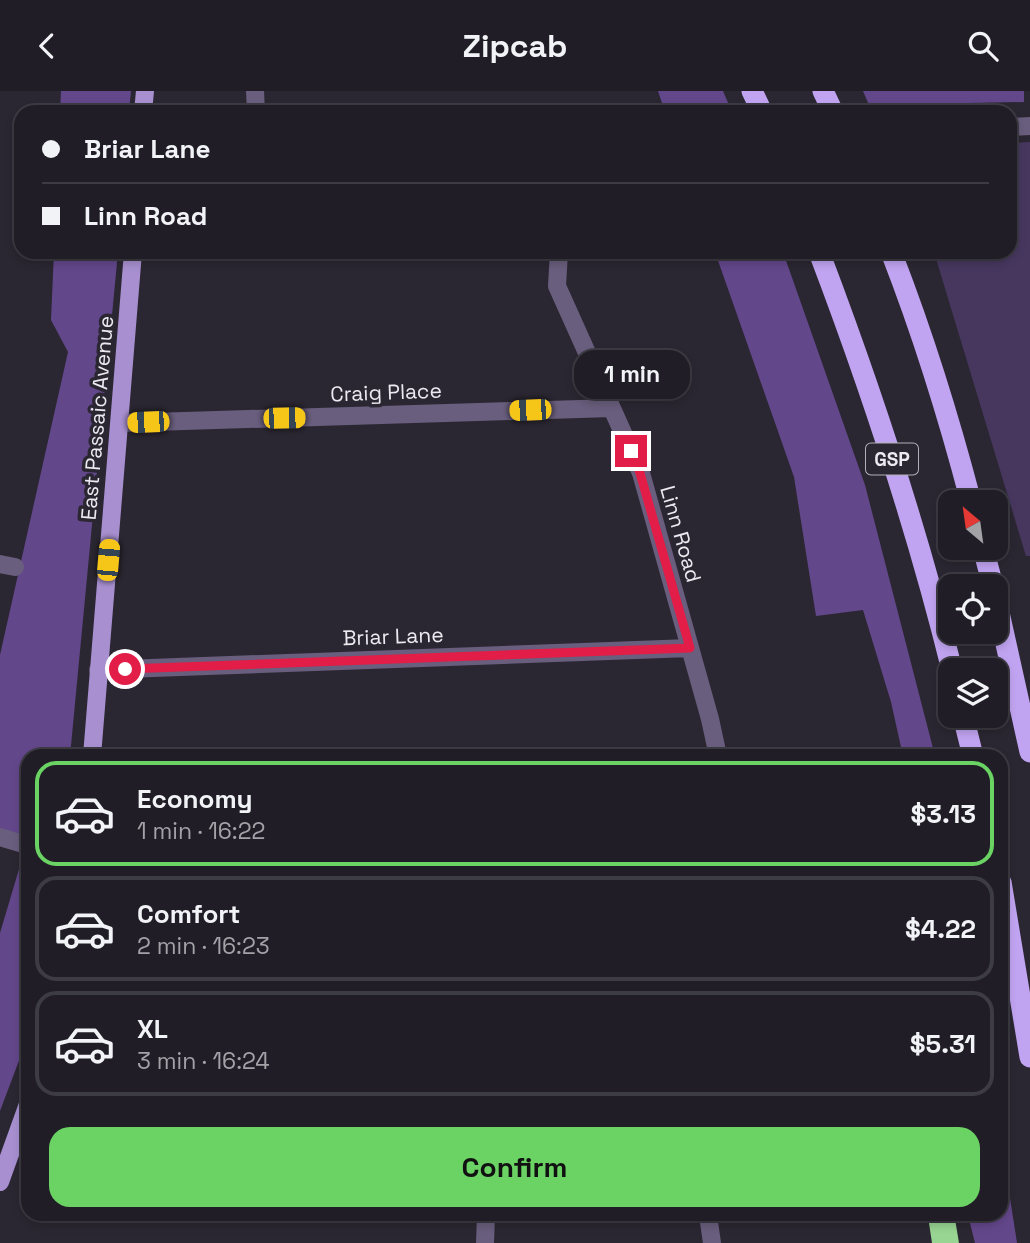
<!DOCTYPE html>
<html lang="en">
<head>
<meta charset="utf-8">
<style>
  :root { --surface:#201d26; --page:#2d2a32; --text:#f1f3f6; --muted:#a2a2a7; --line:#3d3b43; --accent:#6ad363 }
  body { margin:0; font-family:"Space Grotesk",sans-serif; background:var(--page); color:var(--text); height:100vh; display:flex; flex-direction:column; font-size:26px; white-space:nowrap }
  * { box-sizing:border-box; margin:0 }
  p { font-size:23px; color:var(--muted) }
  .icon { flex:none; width:38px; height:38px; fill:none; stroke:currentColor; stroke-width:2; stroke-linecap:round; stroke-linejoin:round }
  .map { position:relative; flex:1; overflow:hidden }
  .panel { position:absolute; left:21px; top:658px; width:987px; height:472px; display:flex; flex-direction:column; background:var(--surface); border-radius:21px; box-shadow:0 4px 10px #0003,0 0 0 2px var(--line) }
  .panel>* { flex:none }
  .top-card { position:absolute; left:14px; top:14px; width:1003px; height:154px; border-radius:21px; box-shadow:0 4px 10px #0003,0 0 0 2px var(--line); display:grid; align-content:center; height:154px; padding:0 28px; background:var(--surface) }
  .needle { width:46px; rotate:331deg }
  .tools { position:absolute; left:938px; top:399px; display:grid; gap:14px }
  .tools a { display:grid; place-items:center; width:70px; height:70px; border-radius:14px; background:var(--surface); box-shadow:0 4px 10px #0003,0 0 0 2px var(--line); font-size:35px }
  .end { position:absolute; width:32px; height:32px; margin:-16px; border:9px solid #e11d48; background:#fff; box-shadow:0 0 0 4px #fff }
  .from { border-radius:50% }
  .bubble { position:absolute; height:49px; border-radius:21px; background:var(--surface); box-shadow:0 4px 10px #0003,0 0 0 2px var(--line); font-size:23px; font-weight:700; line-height:49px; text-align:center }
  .car { position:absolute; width:21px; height:42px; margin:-21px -10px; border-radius:9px; box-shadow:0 0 5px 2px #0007; background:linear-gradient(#f5c518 24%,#345 0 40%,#f5c518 0 76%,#345 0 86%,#f5c518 0) }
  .top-card b { display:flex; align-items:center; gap:24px; height:66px; font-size:26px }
  .top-card b+b { border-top:2px solid var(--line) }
  .top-card i { width:18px; height:18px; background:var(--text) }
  ul { padding:12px 0 0; list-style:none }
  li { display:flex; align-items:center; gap:21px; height:105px; margin:0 14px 10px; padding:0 14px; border:4px solid var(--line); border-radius:21px }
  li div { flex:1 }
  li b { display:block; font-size:26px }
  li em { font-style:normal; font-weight:700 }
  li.current { border-color:var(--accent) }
  li>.icon { width:63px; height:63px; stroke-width:1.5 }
  .primary-button { display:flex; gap:14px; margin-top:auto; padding:14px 28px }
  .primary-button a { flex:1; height:80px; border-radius:21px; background:var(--accent); color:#111; font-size:28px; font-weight:700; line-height:80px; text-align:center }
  header { display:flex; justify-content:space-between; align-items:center; height:91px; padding:0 28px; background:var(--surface); font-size:32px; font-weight:700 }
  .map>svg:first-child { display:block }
  .green { fill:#47375f }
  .forest { fill:#63478b }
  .building { fill:#98d592 }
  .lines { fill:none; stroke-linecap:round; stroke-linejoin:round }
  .minor { stroke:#695e7d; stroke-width:18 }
  .major { stroke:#a890d0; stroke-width:18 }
  .highway { stroke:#c1a4f1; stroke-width:21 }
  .route { stroke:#e11d48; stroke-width:9 }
  .labels { text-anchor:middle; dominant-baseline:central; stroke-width:7; stroke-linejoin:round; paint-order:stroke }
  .shield { fill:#2b2732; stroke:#b2b0b8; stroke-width:2 }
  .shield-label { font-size:19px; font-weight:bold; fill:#eceaf1 }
  .street-label { font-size:21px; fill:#eceaf1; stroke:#2b2732 }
</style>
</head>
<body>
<header><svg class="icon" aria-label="back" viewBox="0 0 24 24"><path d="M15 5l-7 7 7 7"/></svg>Zipcab<svg class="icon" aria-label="search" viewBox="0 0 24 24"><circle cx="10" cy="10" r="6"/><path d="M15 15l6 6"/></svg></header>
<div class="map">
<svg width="1030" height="1152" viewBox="0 0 1030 1152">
  <rect width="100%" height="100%" fill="#2b2732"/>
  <!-- green -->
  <path class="green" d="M 1030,51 L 1030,465 L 1026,465 L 934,161 L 1010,161 L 1010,52 Z"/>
  <!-- forest -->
  <path class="forest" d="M 61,0 L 131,0 L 129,21 L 60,21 Z
    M 658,0 L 723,0 L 732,21 L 665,21 Z
    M 863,0 L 1024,0 L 1024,11 L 869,14 Z
    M 54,161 L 118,161 L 70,665 L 28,665 L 28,935 L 20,967 L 0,1020 L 0,842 L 25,758 L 0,742 L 0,564 L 68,261 L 51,229 Z
    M 715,161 L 783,161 L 865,394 L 935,665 L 903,665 L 891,611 L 863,519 L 816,525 L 794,386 Z
    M 1001,1049 L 1017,1152 L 975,1152 L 968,1124 L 1001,1124 Z"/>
  <!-- building -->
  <path class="building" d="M 955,1128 L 959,1152 L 932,1152 L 929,1132 Z"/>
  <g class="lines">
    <!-- minor -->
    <path class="minor" d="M 255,0 L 256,21
      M 1010,36 L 1030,35
      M 559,161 L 557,195 L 641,382 L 710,628 L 718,665
      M 120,332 L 612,317
      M 0,473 L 15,476
      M 98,579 L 690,557
      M 0,746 L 23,753
      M 708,1124 L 712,1152
      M 485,1152 L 486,1124"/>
    <!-- major -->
    <path class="major" d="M 143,21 L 145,0
      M 92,665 L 133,161
      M 0,1091 L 28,1013"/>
    <!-- highway -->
    <path class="highway" d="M 752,0 L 762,21
      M 823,0 L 833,21
      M 819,161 C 871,298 917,437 952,579
      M 891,161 C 923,243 949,327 971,411
      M 983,457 L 993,495
      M 996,508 L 1030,661
      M 963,625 L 973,665
      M 1001,791 L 1030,966"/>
  </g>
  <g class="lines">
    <!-- route -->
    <path class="route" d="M 125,578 L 690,557 L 640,382 L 631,360"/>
  </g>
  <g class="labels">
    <!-- shield labels -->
    <rect class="shield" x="866" y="352.5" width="52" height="31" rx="5"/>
    <g class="shield-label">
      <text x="892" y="368">GSP</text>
    </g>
    <!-- street labels -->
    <g class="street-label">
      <text transform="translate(386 301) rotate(-2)">Craig Place</text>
      <text transform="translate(97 327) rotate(-85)">East Passaic Avenue</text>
      <text transform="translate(681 443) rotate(74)">Linn Road</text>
      <text transform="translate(393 545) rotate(-2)">Briar Lane</text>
    </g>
  </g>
</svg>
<div class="tools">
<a><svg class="needle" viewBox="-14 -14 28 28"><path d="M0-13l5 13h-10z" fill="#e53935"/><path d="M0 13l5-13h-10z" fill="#a2a2a7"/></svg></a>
<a><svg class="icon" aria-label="locate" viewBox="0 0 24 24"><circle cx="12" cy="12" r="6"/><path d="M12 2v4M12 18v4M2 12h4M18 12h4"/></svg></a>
<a><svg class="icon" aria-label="layers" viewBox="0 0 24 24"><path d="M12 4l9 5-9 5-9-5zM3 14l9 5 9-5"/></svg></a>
</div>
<i class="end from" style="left:125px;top:578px"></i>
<i class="end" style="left:631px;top:360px"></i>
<div class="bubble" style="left:574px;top:259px;width:116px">1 min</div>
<i class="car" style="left:530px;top:319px;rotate:268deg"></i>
<i class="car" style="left:284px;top:327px;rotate:89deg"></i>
<i class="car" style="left:148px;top:331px;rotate:268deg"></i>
<i class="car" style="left:108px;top:469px;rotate:5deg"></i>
<div class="top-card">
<b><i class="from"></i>Briar Lane</b>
<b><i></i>Linn Road</b>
</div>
<section class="panel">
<ul>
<li class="current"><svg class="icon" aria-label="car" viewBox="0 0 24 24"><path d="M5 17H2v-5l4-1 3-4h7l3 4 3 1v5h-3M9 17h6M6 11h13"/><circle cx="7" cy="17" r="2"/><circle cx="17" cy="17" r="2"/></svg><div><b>Economy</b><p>1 min · 16:22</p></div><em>$3.13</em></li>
<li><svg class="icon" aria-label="car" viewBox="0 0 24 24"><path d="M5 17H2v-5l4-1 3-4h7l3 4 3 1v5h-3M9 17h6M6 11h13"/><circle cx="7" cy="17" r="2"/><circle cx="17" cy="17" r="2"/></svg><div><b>Comfort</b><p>2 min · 16:23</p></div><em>$4.22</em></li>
<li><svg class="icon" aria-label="car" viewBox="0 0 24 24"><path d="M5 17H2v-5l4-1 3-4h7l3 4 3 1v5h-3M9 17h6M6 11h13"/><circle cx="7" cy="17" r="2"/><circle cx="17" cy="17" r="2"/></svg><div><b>XL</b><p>3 min · 16:24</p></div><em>$5.31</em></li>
</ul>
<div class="primary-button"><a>Confirm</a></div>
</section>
</div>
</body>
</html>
